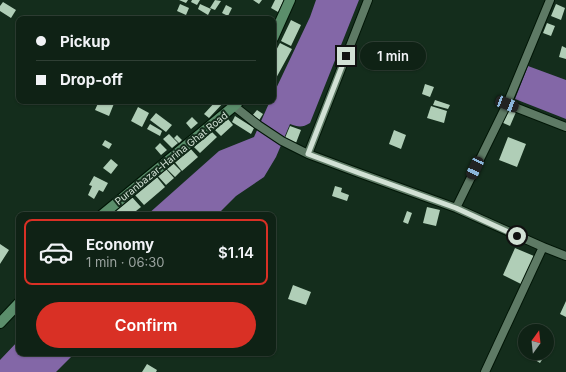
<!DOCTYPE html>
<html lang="en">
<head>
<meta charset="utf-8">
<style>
  :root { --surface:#0f2215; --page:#1d2f22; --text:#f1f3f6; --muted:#9ba4a0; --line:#2f3f34; --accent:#d93025 }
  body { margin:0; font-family:Inter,sans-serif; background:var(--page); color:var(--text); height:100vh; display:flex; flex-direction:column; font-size:15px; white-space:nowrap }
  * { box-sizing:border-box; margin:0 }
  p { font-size:13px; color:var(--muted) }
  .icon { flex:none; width:22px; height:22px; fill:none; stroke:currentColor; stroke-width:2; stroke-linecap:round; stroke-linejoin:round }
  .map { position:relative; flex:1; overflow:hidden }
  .panel { position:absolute; left:16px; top:212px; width:260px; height:144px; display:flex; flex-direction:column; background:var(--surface); border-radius:8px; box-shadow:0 1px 3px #0004,0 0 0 1px var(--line) }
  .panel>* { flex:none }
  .top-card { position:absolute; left:16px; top:16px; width:260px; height:88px; border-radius:8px; box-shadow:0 1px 3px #0004,0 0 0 1px var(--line); display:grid; align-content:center; height:88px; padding:0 20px; background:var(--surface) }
  .needle { width:26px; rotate:15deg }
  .tools { position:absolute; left:518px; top:324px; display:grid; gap:8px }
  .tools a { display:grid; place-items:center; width:36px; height:36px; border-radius:50%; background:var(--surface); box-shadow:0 1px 3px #0004,0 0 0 1px var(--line); font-size:20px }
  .end { position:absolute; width:18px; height:18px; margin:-9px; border:5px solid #d2e1d5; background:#111; box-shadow:0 0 0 2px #111 }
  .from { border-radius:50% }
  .bubble { position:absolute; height:28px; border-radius:14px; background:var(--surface); box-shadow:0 1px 3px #0004,0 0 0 1px var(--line); font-size:13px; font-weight:600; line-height:28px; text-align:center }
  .car { position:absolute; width:12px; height:24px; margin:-12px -6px; border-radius:5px; box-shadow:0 0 3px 1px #0007; background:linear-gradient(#222 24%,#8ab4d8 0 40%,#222 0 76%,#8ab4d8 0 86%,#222 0) }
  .top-card b { display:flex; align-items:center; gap:14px; height:38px; font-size:15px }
  .top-card b+b { border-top:1px solid var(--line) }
  .top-card i { width:10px; height:10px; background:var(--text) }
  ul { padding:7px 0 0; list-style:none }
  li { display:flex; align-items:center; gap:12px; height:66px; margin:0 8px 6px; padding:0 12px; border:2px solid var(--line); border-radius:8px }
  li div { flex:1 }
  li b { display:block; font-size:15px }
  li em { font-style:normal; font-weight:600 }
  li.active { border-color:var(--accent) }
  li>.icon { width:36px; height:36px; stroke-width:1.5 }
  .action { display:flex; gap:8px; margin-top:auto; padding:8px 20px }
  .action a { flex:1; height:46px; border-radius:24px; background:var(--accent); color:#fff; font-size:16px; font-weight:600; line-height:46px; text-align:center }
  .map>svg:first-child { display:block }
  .water { fill:#8367a7 }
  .building { fill:#b0ceb7 }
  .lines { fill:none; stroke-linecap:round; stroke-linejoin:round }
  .street-casing { stroke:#001506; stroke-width:10 }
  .secondary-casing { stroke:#001506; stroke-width:12 }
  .street { stroke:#5e7a65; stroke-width:8 }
  .secondary { stroke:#5b8e6b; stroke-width:10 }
  .route { stroke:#d2e1d5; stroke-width:5 }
  .labels { text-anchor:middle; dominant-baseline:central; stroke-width:4; stroke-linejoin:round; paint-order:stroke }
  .street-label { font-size:10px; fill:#d2e1d5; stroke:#142d1c }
</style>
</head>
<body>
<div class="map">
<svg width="566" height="372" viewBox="0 0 566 372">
  <rect width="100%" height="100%" fill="#142d1c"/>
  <!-- water -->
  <path class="water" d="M 316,0 L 359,0 L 310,123 C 302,128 298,127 290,124 L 276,157 L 264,177 L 236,196 L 217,215 L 147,215 L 219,151 L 254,137 L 270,101 L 273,101 L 273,95 L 310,17 Z
    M 528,66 L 566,80 L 566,119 L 515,99 Z
    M 19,340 L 19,353 L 75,353 L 56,372 L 0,372 L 0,360 Z"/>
  <!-- building -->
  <path class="building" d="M 179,0 L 188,0 L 186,3 Z
    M 192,0 L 200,0 L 197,5 L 191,2 Z
    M 215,0 L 221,1 L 215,10 L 210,8 Z
    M 253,0 L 262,0 L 259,4 Z
    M 275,0 L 284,0 L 278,12 L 271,8 Z
    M 3,2 L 16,10 L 11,18 L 0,11 L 0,6 Z
    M 180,4 L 189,8 L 186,15 L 177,11 Z
    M 200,4 L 211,9 L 208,15 L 198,9 Z
    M 556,4 L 565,8 L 561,20 L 551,16 Z
    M 226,5 L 232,8 L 228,16 L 222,13 Z
    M 291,20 L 301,25 L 291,46 L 281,41 Z
    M 547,23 L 555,26 L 551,36 L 543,33 Z
    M 280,43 L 292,49 L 275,80 L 273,79 L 273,56 Z
    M 562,46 L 566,48 L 566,59 L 559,57 Z
    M 425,84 L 434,87 L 430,97 L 422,94 Z
    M 435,100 L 450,105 L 448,109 L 433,105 Z
    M 99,101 L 115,101 L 109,116 L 95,110 Z
    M 216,101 L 225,101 L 209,118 L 204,114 Z
    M 256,101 L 265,101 L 263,105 Z
    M 431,106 L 447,111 L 444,123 L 427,118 Z
    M 138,107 L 149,113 L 142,127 L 131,121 Z
    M 506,108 L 516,112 L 510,126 L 501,122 Z
    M 257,110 L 263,114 L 258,122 L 251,117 Z
    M 156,113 L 172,125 L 166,132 L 150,120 Z
    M 235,116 L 254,128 L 251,134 L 232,122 Z
    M 192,117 L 198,123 L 191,129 L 186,123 Z
    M 228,119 L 233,125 L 221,136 L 215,130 Z
    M 150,124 L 162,131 L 160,136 L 147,129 Z
    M 290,126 L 301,130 L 296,143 L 285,138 Z
    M 210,130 L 217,137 L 200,153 L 193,146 Z
    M 394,130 L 406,135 L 401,149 L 389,144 Z
    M 169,134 L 178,143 L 172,148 L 163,139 Z
    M 177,135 L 182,140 L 179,143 L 174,138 Z
    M 508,137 L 526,144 L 517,167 L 499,160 Z
    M 105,140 L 112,144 L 109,149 L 102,145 Z
    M 160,143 L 167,150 L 161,155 L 155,148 Z
    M 189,147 L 198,157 L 182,171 L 174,161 Z
    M 111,159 L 118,165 L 111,174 L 103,168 Z
    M 172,162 L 181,171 L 175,177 L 166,168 Z
    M 165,168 L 174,178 L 166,185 L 157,175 Z
    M 94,176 L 108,183 L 103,192 L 99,190 L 94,199 L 88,195 L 92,186 L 89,185 Z
    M 156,176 L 165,187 L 144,205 L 135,195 Z
    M 335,186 L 342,188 L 341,192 L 349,195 L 347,201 L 332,196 Z
    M 131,196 L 141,207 L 131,215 L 114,215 L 112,214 Z
    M 427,207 L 440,210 L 436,226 L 423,223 Z
    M 407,211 L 412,213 L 408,224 L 403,222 Z
    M 0,244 L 9,250 L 0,264 Z
    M 515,248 L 534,256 L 521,284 L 503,275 Z
    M 293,285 L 311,292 L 306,305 L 288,299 Z
    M 566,301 L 566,317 L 560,314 Z
    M 528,353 L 542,353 L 545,355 L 540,363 L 527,355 Z
    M 147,364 L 157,370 L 156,372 L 142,372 Z"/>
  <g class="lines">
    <defs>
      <path id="street" d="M 507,104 L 566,127
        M 234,106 L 258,125 L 282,141 L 308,154 L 359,173 L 456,208 L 543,247 L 566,256
        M 308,154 L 368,0
        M 456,208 L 507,104 L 550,0
        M 485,372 L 543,247"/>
      <path id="secondary" d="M 273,38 L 290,0
        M 102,215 L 234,106 L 239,101
        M 0,323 L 19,303"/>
    </defs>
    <!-- street casing -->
    <use href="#street" class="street-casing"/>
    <!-- secondary casing -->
    <use href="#secondary" class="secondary-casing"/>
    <!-- street -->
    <use href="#street" class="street"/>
    <!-- secondary -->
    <use href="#secondary" class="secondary"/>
  </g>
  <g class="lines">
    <!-- route -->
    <path class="route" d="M 346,56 L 308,154 L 359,173 L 456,208 L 517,236"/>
  </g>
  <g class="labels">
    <!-- street labels -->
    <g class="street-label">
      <text transform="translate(171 158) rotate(-39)">Puranbazar-Harina Ghat Road</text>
    </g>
  </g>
</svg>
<div class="tools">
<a><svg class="needle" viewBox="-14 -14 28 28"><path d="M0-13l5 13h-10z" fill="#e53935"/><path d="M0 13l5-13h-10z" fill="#9ba4a0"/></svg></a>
</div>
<i class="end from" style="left:517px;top:236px"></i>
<i class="end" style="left:346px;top:56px"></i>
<div class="bubble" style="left:360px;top:42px;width:66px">1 min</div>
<i class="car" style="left:507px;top:104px;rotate:111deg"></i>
<i class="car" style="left:475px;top:168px;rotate:205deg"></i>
<div class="top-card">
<b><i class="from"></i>Pickup</b>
<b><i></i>Drop-off</b>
</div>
<section class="panel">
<ul>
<li class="active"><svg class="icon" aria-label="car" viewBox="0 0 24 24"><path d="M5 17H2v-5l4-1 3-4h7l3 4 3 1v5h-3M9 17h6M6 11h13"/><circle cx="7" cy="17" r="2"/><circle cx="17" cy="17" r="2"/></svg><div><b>Economy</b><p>1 min · 06:30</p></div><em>$1.14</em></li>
</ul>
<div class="action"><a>Confirm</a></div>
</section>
</div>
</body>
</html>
